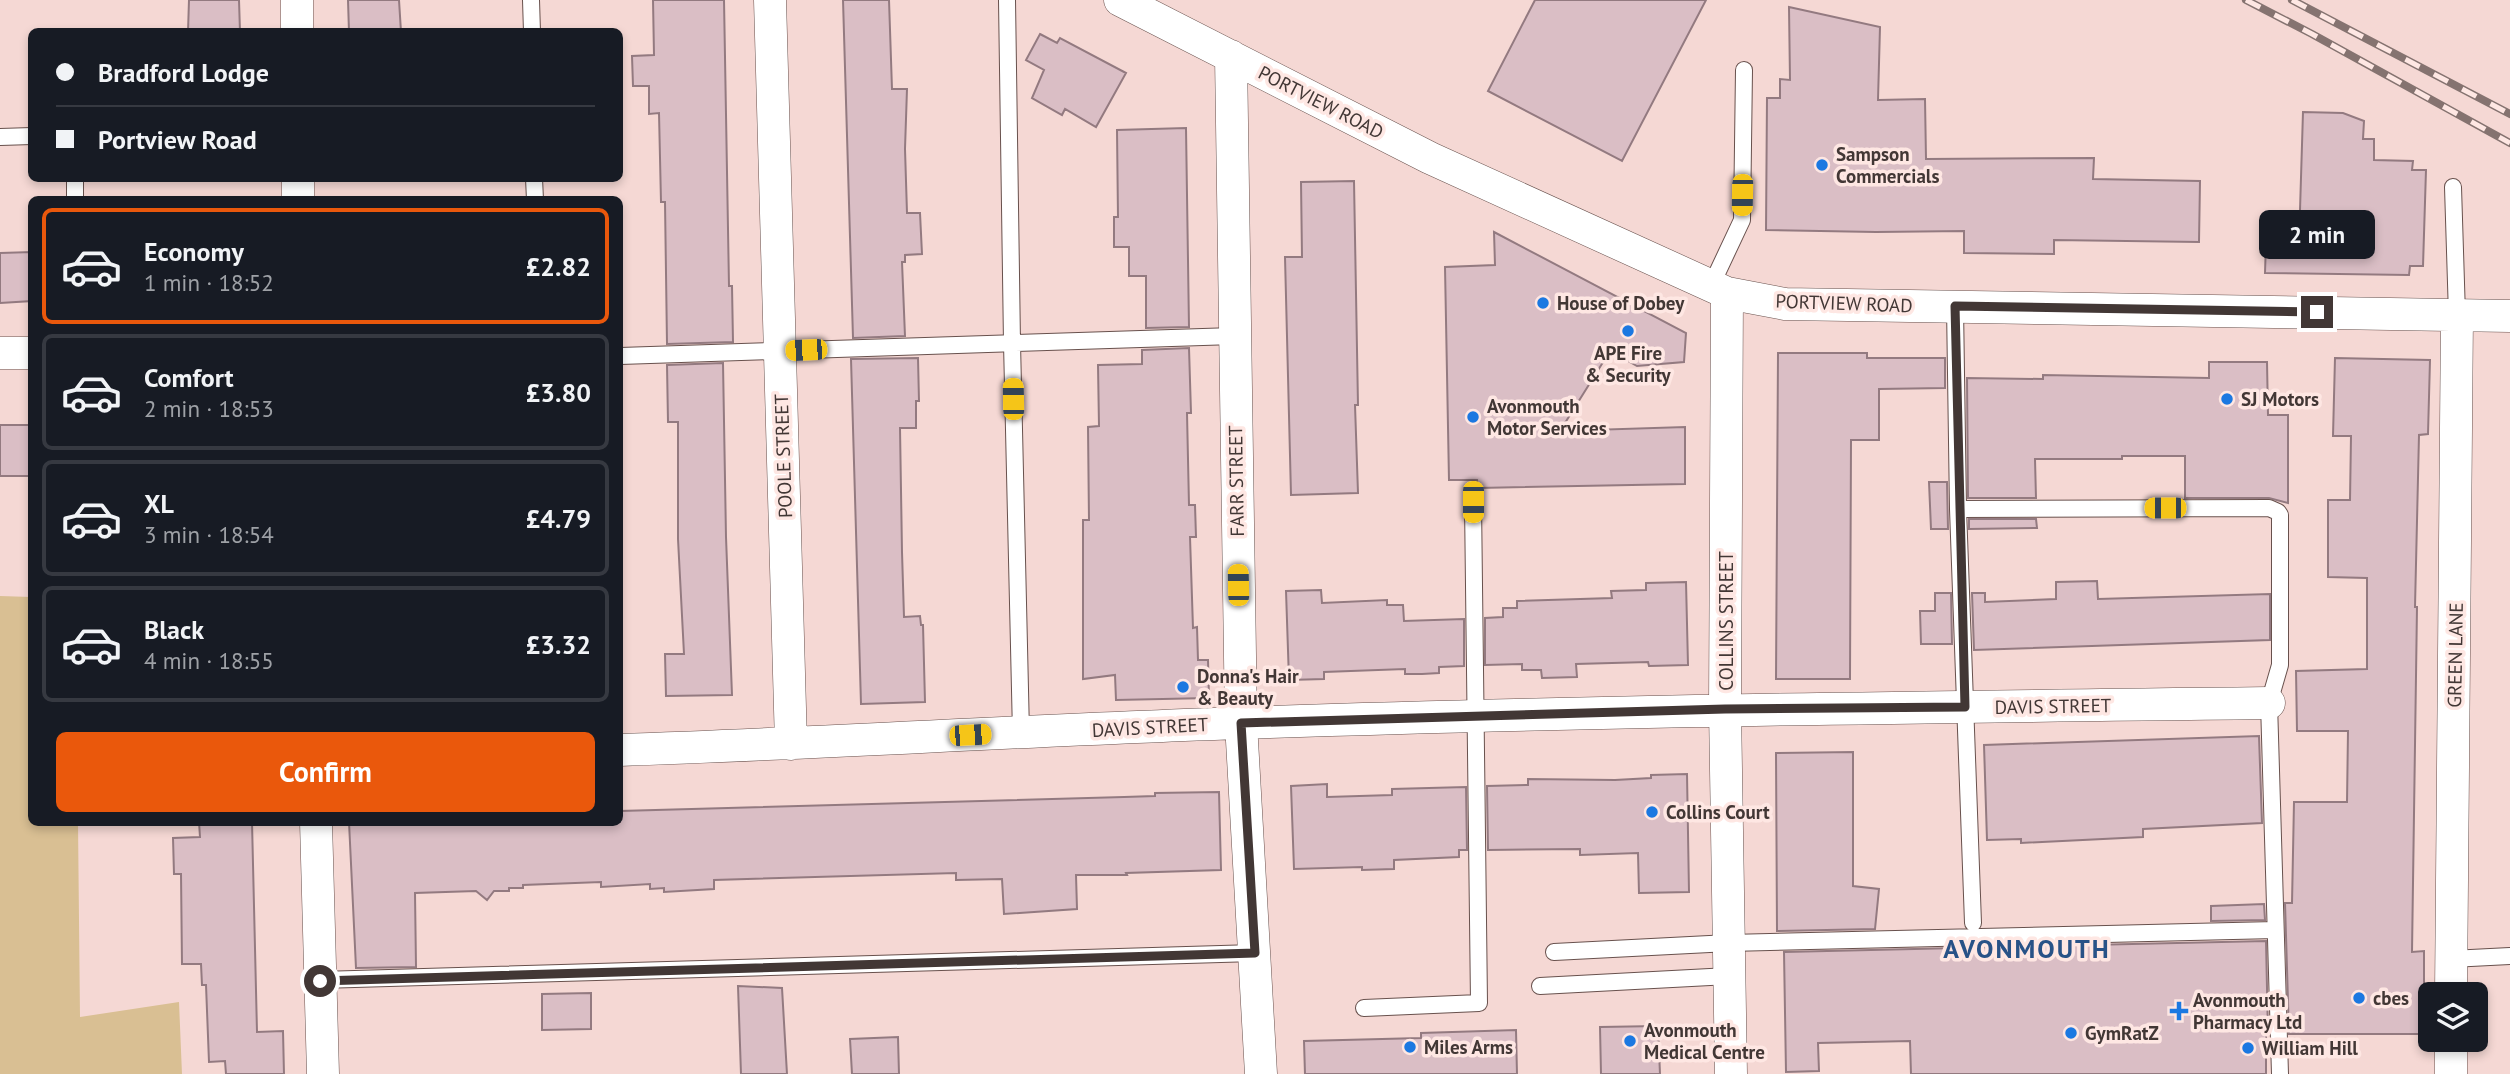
<!DOCTYPE html>
<html lang="en">
<head>
<meta charset="utf-8">
<style>
  :root { --surface:#171b24; --page:#242831; --text:#f1f3f6; --muted:#9ea1a6; --line:#363941; --accent:#ea580c }
  body { margin:0; font-family:"PT Sans",sans-serif; background:var(--page); color:var(--text); height:100vh; display:flex; flex-direction:column; font-size:26px; white-space:nowrap }
  * { box-sizing:border-box; margin:0 }
  p { font-size:23px; color:var(--muted) }
  .icon { flex:none; width:38px; height:38px; fill:none; stroke:currentColor; stroke-width:2; stroke-linecap:round; stroke-linejoin:round }
  .map { position:relative; flex:1; overflow:hidden }
  .sheet { position:absolute; left:28px; top:196px; width:595px; height:630px; display:flex; flex-direction:column; background:var(--surface); border-radius:10px; box-shadow:0 4px 10px #0003 }
  .sheet>* { flex:none }
  .top-card { position:absolute; left:28px; top:28px; width:595px; height:154px; border-radius:10px; box-shadow:0 4px 10px #0003; display:grid; align-content:center; height:154px; padding:0 28px; background:var(--surface) }
  .tools { position:absolute; left:2418px; top:982px; display:grid; gap:14px }
  .tools a { display:grid; place-items:center; width:70px; height:70px; border-radius:10px; background:var(--surface); box-shadow:0 4px 10px #0003; font-size:35px }
  .end { position:absolute; width:32px; height:32px; margin:-16px; border:9px solid #423735; background:#fff; box-shadow:0 0 0 4px #fff }
  .from { border-radius:50% }
  .bubble { position:absolute; height:49px; border-radius:10px; background:var(--surface); box-shadow:0 4px 10px #0003; font-size:23px; font-weight:800; line-height:49px; text-align:center }
  .car { position:absolute; width:21px; height:42px; margin:-21px -10px; border-radius:9px; box-shadow:0 0 5px 2px #0007; background:linear-gradient(#f5c518 24%,#345 0 40%,#f5c518 0 76%,#345 0 86%,#f5c518 0) }
  .top-card b { display:flex; align-items:center; gap:24px; height:66px; font-size:26px }
  .top-card b+b { border-top:2px solid var(--line) }
  .top-card i { width:18px; height:18px; background:var(--text) }
  ul { padding:12px 0 0; list-style:none }
  li { display:flex; align-items:center; gap:21px; height:116px; margin:0 14px 10px; padding:0 14px; border:4px solid var(--line); border-radius:10px }
  li div { flex:1 }
  li b { display:block; font-size:26px }
  li em { font-style:normal; font-weight:800 }
  li.on { border-color:var(--accent) }
  li>.icon { width:63px; height:63px; stroke-width:1.5 }
  .primary-button { display:flex; gap:14px; margin-top:auto; padding:14px 28px }
  .primary-button a { flex:1; height:80px; border-radius:10px; background:var(--accent); color:#fff; font-size:28px; font-weight:800; line-height:80px; text-align:center }
  .map>svg:first-child { display:block }
  .green { fill:#d9bf93 }
  .building { fill:#dabec5; stroke:#937a80; stroke-width:2 }
  .lines { fill:none; stroke-linecap:round; stroke-linejoin:round }
  .lane-casing { stroke:#68514d; stroke-width:18 }
  .street-casing { stroke:#68514d; stroke-width:33 }
  .lane { stroke:#fff; stroke-width:16 }
  .street { stroke:#fff; stroke-width:32 }
  .rail-casing { stroke:#857370; stroke-width:8 }
  .rail { stroke:#fee7e3; stroke-width:5; stroke-dasharray:16; stroke-linecap:butt }
  .route { stroke:#423735; stroke-width:9 }
  .poi-dot { fill:#1b78e1; stroke:#fee7e3; stroke-width:2.5 }
  .labels { text-anchor:middle; dominant-baseline:central; stroke-width:7; stroke-linejoin:round; paint-order:stroke }
  .street-label { font-size:19px; fill:#423735; stroke:#fee7e3 }
  .poi-label { font-size:19px; font-weight:bold; fill:#423735; stroke:#fee7e3; text-anchor:start }
  .district-label { font-size:26px; font-weight:bold; letter-spacing:2px; fill:#285287; stroke:#fee7e3 }
</style>
</head>
<body>
<div class="map">
<svg width="2510" height="1074" viewBox="0 0 2510 1074">
  <rect width="100%" height="100%" fill="#f5d8d4"/>
  <!-- green -->
  <path class="green" d="M 0,596 L 31,597 L 32,822 L 78,823 L 80,1017 L 179,1002 L 182,1074 L 0,1074 Z"/>
  <!-- building -->
  <path class="building" d="M 189,0 L 239,0 L 240,32 L 188,32 Z
    M 348,0 L 399,0 L 401,32 L 349,32 Z
    M 653,0 L 724,0 L 729,286 L 732,286 L 733,342 L 667,344 L 665,202 L 661,202 L 659,113 L 649,114 L 649,86 L 633,86 L 632,56 L 654,55 Z
    M 843,0 L 889,0 L 892,89 L 907,89 L 905,149 L 907,213 L 920,213 L 922,254 L 905,255 L 905,262 L 902,262 L 905,336 L 853,338 Z
    M 1535,0 L 1706,0 L 1622,161 L 1488,91 Z
    M 1789,7 L 1880,27 L 1878,100 L 1925,99 L 1926,159 L 2094,158 L 2093,179 L 2200,181 L 2199,242 L 2054,240 L 2054,254 L 1964,253 L 1964,231 L 1876,232 L 1766,230 L 1767,98 L 1780,98 L 1780,79 L 1790,80 Z
    M 1040,34 L 1057,43 L 1060,38 L 1126,73 L 1096,127 L 1065,109 L 1062,115 L 1032,98 L 1044,70 L 1026,60 Z
    M 2303,112 L 2343,113 L 2364,121 L 2363,139 L 2374,139 L 2374,160 L 2413,161 L 2412,170 L 2426,170 L 2423,266 L 2410,266 L 2409,275 L 2265,273 L 2266,242 L 2299,243 Z
    M 1186,128 L 1189,327 L 1146,328 L 1146,276 L 1129,276 L 1129,247 L 1114,247 L 1114,217 L 1118,217 L 1117,130 Z
    M 1354,181 L 1358,405 L 1355,405 L 1358,493 L 1291,495 L 1285,257 L 1302,257 L 1301,182 Z
    M 1494,232 L 1686,333 L 1684,362 L 1637,366 L 1610,351 L 1560,431 L 1685,427 L 1685,484 L 1478,488 L 1477,480 L 1449,480 L 1445,267 L 1495,265 Z
    M 32,252 L 32,301 L 0,303 L 0,253 Z
    M 1189,348 L 1191,413 L 1187,413 L 1189,505 L 1195,505 L 1196,537 L 1190,537 L 1193,628 L 1197,627 L 1198,660 L 1208,660 L 1209,698 L 1116,700 L 1115,675 L 1083,679 L 1083,520 L 1089,520 L 1088,427 L 1099,426 L 1098,365 L 1142,364 L 1142,350 Z
    M 1778,353 L 1867,353 L 1867,358 L 1945,358 L 1945,388 L 1879,389 L 1879,440 L 1851,440 L 1850,679 L 1776,679 Z
    M 918,358 L 919,401 L 916,401 L 916,428 L 900,428 L 902,552 L 904,617 L 920,616 L 921,625 L 923,625 L 925,702 L 861,704 L 851,359 Z
    M 2335,358 L 2430,360 L 2428,434 L 2419,435 L 2415,607 L 2417,607 L 2412,952 L 2424,951 L 2424,1034 L 2289,1034 L 2285,903 L 2292,903 L 2294,802 L 2347,802 L 2348,731 L 2297,731 L 2296,671 L 2367,669 L 2367,578 L 2328,577 L 2328,500 L 2350,500 L 2351,436 L 2333,436 Z
    M 2209,362 L 2267,362 L 2268,415 L 2288,415 L 2288,503 L 2269,498 L 2185,498 L 2185,456 L 2122,456 L 2122,459 L 2035,459 L 2036,498 L 1968,498 L 1967,378 L 2043,379 L 2043,375 L 2209,378 Z
    M 723,363 L 726,537 L 732,695 L 666,696 L 665,654 L 684,654 L 678,539 L 678,422 L 668,422 L 667,365 Z
    M 0,425 L 32,425 L 32,476 L 0,476 Z
    M 1929,482 L 1947,482 L 1948,529 L 1931,529 Z
    M 1969,519 L 2036,519 L 2037,528 L 1969,529 Z
    M 2097,581 L 2098,599 L 2270,594 L 2270,640 L 1974,650 L 1972,593 L 1985,593 L 1985,602 L 2056,599 L 2056,582 Z
    M 1686,582 L 1688,665 L 1649,666 L 1648,662 L 1576,664 L 1577,677 L 1542,678 L 1541,670 L 1522,670 L 1522,664 L 1485,665 L 1485,618 L 1503,617 L 1503,608 L 1517,608 L 1517,601 L 1612,598 L 1611,591 L 1646,590 L 1646,583 Z
    M 1321,590 L 1322,603 L 1387,600 L 1387,605 L 1403,605 L 1404,621 L 1464,619 L 1464,666 L 1439,667 L 1439,673 L 1422,674 L 1405,674 L 1405,669 L 1324,672 L 1324,679 L 1289,680 L 1286,591 Z
    M 1935,593 L 1951,593 L 1952,644 L 1921,644 L 1920,611 L 1935,611 Z
    M 2259,736 L 2262,823 L 2143,829 L 2143,837 L 2021,843 L 2021,839 L 1987,840 L 1984,745 Z
    M 1853,752 L 1853,886 L 1879,889 L 1875,929 L 1777,931 L 1776,753 Z
    M 1687,774 L 1689,892 L 1639,893 L 1638,853 L 1580,855 L 1580,849 L 1488,850 L 1487,786 L 1528,785 L 1528,779 L 1615,780 L 1651,778 L 1651,775 Z
    M 1327,784 L 1327,797 L 1392,795 L 1392,789 L 1466,787 L 1467,850 L 1459,850 L 1459,857 L 1394,860 L 1394,869 L 1362,870 L 1362,867 L 1294,869 L 1291,786 Z
    M 1219,792 L 1221,870 L 1126,873 L 1127,875 L 1076,875 L 1077,909 L 1004,914 L 1002,879 L 956,880 L 956,873 L 714,880 L 714,889 L 664,892 L 664,888 L 650,889 L 650,884 L 601,887 L 601,882 L 523,885 L 523,888 L 509,888 L 509,891 L 494,891 L 487,900 L 476,891 L 415,893 L 416,967 L 356,968 L 349,822 L 620,822 L 620,811 L 1124,797 L 1155,796 L 1155,793 Z
    M 199,822 L 252,822 L 257,1032 L 283,1031 L 284,1074 L 226,1074 L 225,1061 L 209,1062 L 206,985 L 202,985 L 201,964 L 182,964 L 181,874 L 174,874 L 173,838 L 200,837 Z
    M 2264,904 L 2265,920 L 2211,921 L 2211,906 Z
    M 2266,941 L 2268,1034 L 2266,1034 L 2266,1074 L 1911,1074 L 1910,1041 L 1818,1043 L 1819,1071 L 1786,1072 L 1784,952 Z
    M 738,986 L 782,988 L 787,1074 L 741,1074 Z
    M 591,993 L 591,1029 L 542,1030 L 542,994 Z
    M 1658,1026 L 1660,1074 L 1601,1074 L 1600,1027 Z
    M 1516,1030 L 1517,1074 L 1305,1074 L 1304,1041 L 1421,1038 L 1421,1033 Z
    M 898,1037 L 899,1074 L 852,1074 L 850,1039 Z"/>
  <g class="lines">
    <defs>
      <path id="lane" d="M 531,0 L 532,32
        M 1007,0 L 1012,343 L 1021,733
        M 0,137 L 32,136
        M 75,178 L 75,200
        M 534,178 L 535,200
        M 2453,187 L 2457,315
        M 1711,286 L 1742,220 L 1744,70
        M 1955,306 L 1958,509 L 1973,923
        M 620,356 L 1234,336
        M 1958,509 L 2269,508 L 2278,512 L 2280,515 L 2280,665 L 2269,703 L 2280,1074
        M 1554,952 L 1729,943 L 2275,930
        M 2451,959 L 2510,956
        M 320,980 L 1255,953
        M 1540,986 L 1729,976
        M 1364,1008 L 1479,1003 L 1473,502"/>
      <path id="street" d="M 297,0 L 297,32
        M 770,0 L 791,744
        M 1120,0 L 1430,158 L 1727,293 L 1785,304 L 2510,316
        M 1231,56 L 1241,723 L 1261,1074
        M 298,178 L 298,200
        M 1727,293 L 1725,709 L 1731,1074
        M 0,353 L 32,353
        M 620,750 C 827,743 1034,730 1241,723 C 1583,711 1926,707 2269,703
        M 316,822 L 323,1074
        M 2451,994 L 2457,315
        M 2451,1074 L 2451,1040"/>
    </defs>
    <!-- lane casing -->
    <use href="#lane" class="lane-casing"/>
    <!-- street casing -->
    <use href="#street" class="street-casing"/>
    <!-- lane -->
    <use href="#lane" class="lane"/>
    <!-- street -->
    <use href="#street" class="street"/>
    <defs>
      <path id="rail" d="M 2246,0 L 2312,34 L 2510,143
        M 2292,0 L 2510,114"/>
    </defs>
    <!-- rail casing -->
    <use href="#rail" class="rail-casing"/>
    <!-- rail -->
    <use href="#rail" class="rail"/>
  </g>
  <g class="lines">
    <!-- route -->
    <path class="route" d="M 320,981 L 1255,953 L 1241,723 L 1725,709 L 1965,707 L 1955,306 L 2317,312"/>
  </g>
  <!-- markers -->
  <g class="poi-dot">
    <circle cx="1822" cy="165" r="7"/>
    <circle cx="1543" cy="303" r="7"/>
    <circle cx="1628" cy="331" r="7"/>
    <circle cx="2227" cy="399" r="7"/>
    <circle cx="1473" cy="417" r="7"/>
    <circle cx="1183" cy="687" r="7"/>
    <circle cx="1652" cy="812" r="7"/>
    <circle cx="2359" cy="998" r="7"/>
    <path d="M2175.5 1000.5h7v7h7v7h-7v7h-7v-7h-7v-7h7z"/>
    <circle cx="2071" cy="1033" r="7"/>
    <circle cx="1630" cy="1041" r="7"/>
    <circle cx="1410" cy="1047" r="7"/>
    <circle cx="2248" cy="1048" r="7"/>
  </g>
  <g class="labels">
    <!-- street labels -->
    <g class="street-label">
      <text transform="translate(1321 102) rotate(27)">PORTVIEW ROAD</text>
      <text transform="translate(1844 303) rotate(2)">PORTVIEW ROAD</text>
      <text transform="translate(783 456) rotate(-92)">POOLE STREET</text>
      <text transform="translate(1236 481) rotate(-91)">FARR STREET</text>
      <text transform="translate(1726 621) rotate(-90)">COLLINS STREET</text>
      <text transform="translate(2455 655) rotate(-89)">GREEN LANE</text>
      <text transform="translate(2053 706) rotate(-1)">DAVIS STREET</text>
      <text transform="translate(1150 727) rotate(-3)">DAVIS STREET</text>
    </g>
    <!-- poi labels -->
    <g class="poi-label">
      <text x="1836" y="154">Sampson<tspan x="1836" dy="22">Commercials</tspan></text>
      <text x="1557" y="303">House of Dobey</text>
      <text x="1628" y="353" text-anchor="middle">APE Fire<tspan x="1628" dy="22">&amp; Security</tspan></text>
      <text x="2241" y="399">SJ Motors</text>
      <text x="1487" y="406">Avonmouth<tspan x="1487" dy="22">Motor Services</tspan></text>
      <text x="1197" y="676">Donna's Hair<tspan x="1197" dy="22">&amp; Beauty</tspan></text>
      <text x="1666" y="812">Collins Court</text>
      <text x="2373" y="998">cbes</text>
      <text x="2193" y="1000">Avonmouth<tspan x="2193" dy="22">Pharmacy Ltd</tspan></text>
      <text x="1644" y="1030">Avonmouth<tspan x="1644" dy="22">Medical Centre</tspan></text>
      <text x="2085" y="1033">GymRatZ</text>
      <text x="1424" y="1047">Miles Arms</text>
      <text x="2262" y="1048">William Hill</text>
    </g>
    <!-- district labels -->
    <g class="district-label">
      <text x="2027" y="948">AVONMOUTH</text>
    </g>
  </g>
</svg>
<div class="tools">
<a><svg class="icon" aria-label="layers" viewBox="0 0 24 24"><path d="M12 4l9 5-9 5-9-5zM3 14l9 5 9-5"/></svg></a>
</div>
<i class="end from" style="left:320px;top:981px"></i>
<i class="end" style="left:2317px;top:312px"></i>
<div class="bubble" style="left:2259px;top:210px;width:116px">2 min</div>
<i class="car" style="left:1742px;top:195px;rotate:181deg"></i>
<i class="car" style="left:806px;top:350px;rotate:268deg"></i>
<i class="car" style="left:1013px;top:399px;rotate:359deg"></i>
<i class="car" style="left:1473px;top:502px;rotate:180deg"></i>
<i class="car" style="left:2165px;top:508px;rotate:270deg"></i>
<i class="car" style="left:1238px;top:585px;rotate:359deg"></i>
<i class="car" style="left:970px;top:735px;rotate:87deg"></i>
<div class="top-card">
<b><i class="from"></i>Bradford Lodge</b>
<b><i></i>Portview Road</b>
</div>
<section class="sheet">
<ul>
<li class="on"><svg class="icon" aria-label="car" viewBox="0 0 24 24"><path d="M5 17H2v-5l4-1 3-4h7l3 4 3 1v5h-3M9 17h6M6 11h13"/><circle cx="7" cy="17" r="2"/><circle cx="17" cy="17" r="2"/></svg><div><b>Economy</b><p>1 min · 18:52</p></div><em>£2.82</em></li>
<li><svg class="icon" aria-label="car" viewBox="0 0 24 24"><path d="M5 17H2v-5l4-1 3-4h7l3 4 3 1v5h-3M9 17h6M6 11h13"/><circle cx="7" cy="17" r="2"/><circle cx="17" cy="17" r="2"/></svg><div><b>Comfort</b><p>2 min · 18:53</p></div><em>£3.80</em></li>
<li><svg class="icon" aria-label="car" viewBox="0 0 24 24"><path d="M5 17H2v-5l4-1 3-4h7l3 4 3 1v5h-3M9 17h6M6 11h13"/><circle cx="7" cy="17" r="2"/><circle cx="17" cy="17" r="2"/></svg><div><b>XL</b><p>3 min · 18:54</p></div><em>£4.79</em></li>
<li><svg class="icon" aria-label="car" viewBox="0 0 24 24"><path d="M5 17H2v-5l4-1 3-4h7l3 4 3 1v5h-3M9 17h6M6 11h13"/><circle cx="7" cy="17" r="2"/><circle cx="17" cy="17" r="2"/></svg><div><b>Black</b><p>4 min · 18:55</p></div><em>£3.32</em></li>
</ul>
<div class="primary-button"><a>Confirm</a></div>
</section>
</div>
</body>
</html>
